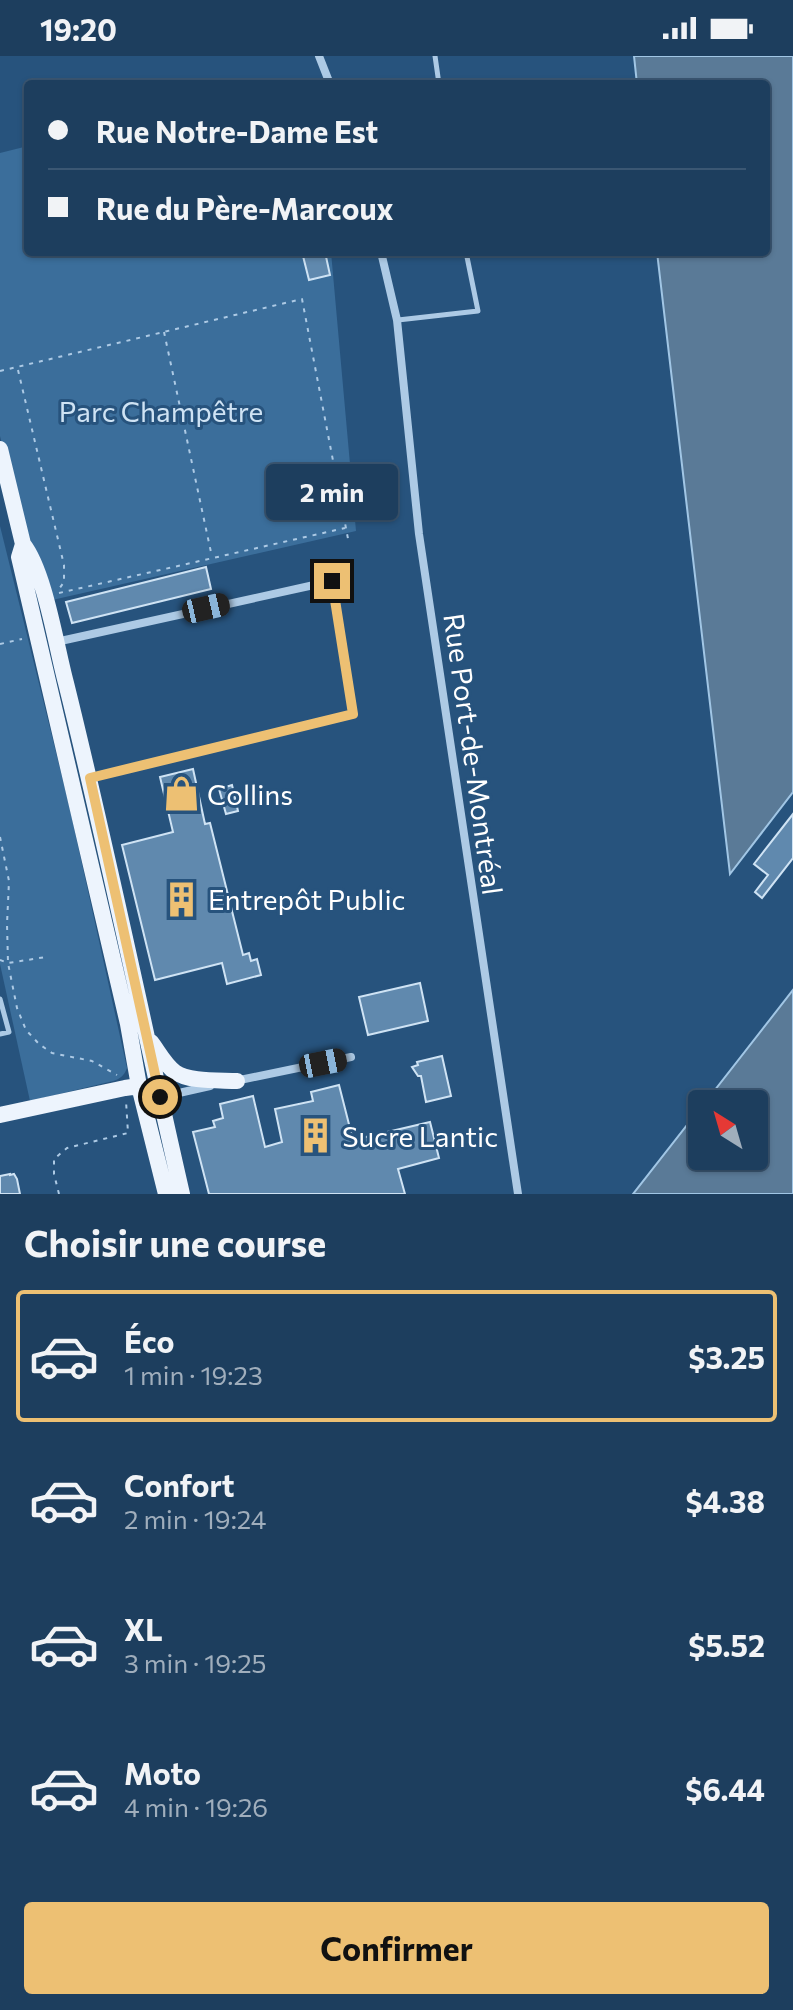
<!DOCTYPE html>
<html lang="fr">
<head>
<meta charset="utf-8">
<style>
  :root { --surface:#1d3e5e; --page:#2a4967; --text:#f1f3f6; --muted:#a0aebc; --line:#3b5773; --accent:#edc073 }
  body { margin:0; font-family:Commissioner,sans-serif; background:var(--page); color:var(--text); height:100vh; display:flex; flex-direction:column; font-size:30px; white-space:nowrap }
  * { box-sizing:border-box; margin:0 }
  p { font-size:26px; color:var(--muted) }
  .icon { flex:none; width:44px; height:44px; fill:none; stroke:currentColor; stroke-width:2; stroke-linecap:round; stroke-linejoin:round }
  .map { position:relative; height:1138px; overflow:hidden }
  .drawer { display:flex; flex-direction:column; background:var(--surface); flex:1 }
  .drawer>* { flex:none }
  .guide { position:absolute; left:24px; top:24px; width:746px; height:176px; border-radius:8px; box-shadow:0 2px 6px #0004,0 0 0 2px var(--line); display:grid; align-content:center; height:176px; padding:0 24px; background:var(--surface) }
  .needle { width:52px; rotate:323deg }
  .controls { position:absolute; left:688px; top:1034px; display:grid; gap:16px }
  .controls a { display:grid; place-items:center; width:80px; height:80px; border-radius:8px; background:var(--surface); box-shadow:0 2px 6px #0004,0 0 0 2px var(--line); font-size:40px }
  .end { position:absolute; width:36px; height:36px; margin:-18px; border:10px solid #edc073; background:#111; box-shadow:0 0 0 4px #111 }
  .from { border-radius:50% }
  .bubble { position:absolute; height:56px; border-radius:8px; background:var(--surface); box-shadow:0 2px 6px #0004,0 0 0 2px var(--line); font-size:26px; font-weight:700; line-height:56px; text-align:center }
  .car { position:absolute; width:24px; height:48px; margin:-24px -12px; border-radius:10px; box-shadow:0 0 6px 2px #0007; background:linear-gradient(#222 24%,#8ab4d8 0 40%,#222 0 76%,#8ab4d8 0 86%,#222 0) }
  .guide b { display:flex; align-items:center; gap:28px; height:76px; font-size:30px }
  .guide b+b { border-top:2px solid var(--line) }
  .guide i { width:20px; height:20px; background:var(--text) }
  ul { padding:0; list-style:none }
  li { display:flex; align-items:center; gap:24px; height:132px; margin:0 16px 12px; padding:0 8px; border:4px solid transparent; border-radius:8px }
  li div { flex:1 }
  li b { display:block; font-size:30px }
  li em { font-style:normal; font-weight:700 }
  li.selected { border-color:var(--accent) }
  li>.icon { width:72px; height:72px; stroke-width:1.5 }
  h2 { padding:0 24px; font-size:36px; line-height:96px }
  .cta { display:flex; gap:16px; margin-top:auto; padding:16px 24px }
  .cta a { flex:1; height:92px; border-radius:8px; background:var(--accent); color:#111; font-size:32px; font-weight:700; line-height:92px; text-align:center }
  .status { display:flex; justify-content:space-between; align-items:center; height:56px; padding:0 40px; background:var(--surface); direction:ltr }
  .status svg { height:22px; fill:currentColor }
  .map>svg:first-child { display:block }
  .green { fill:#3b6e9b }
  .water { fill:#5a7a97; stroke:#a1c6e5; stroke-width:2 }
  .building { fill:#6089ae; stroke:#cfe3f4; stroke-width:2 }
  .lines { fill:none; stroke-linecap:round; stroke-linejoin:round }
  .path { stroke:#adcae5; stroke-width:2; stroke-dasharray:4 6; stroke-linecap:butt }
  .service { stroke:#adcae5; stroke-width:5 }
  .minor { stroke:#adcae5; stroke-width:8 }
  .primary { stroke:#edf4fd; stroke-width:16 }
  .route { stroke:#edc073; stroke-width:10 }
  .labels { text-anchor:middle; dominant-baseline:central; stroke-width:6; stroke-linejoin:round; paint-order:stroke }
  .park-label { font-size:28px; fill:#cfe3f4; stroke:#27537d }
  .street-label { font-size:28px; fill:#fff; stroke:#27537d }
  .poi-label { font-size:28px; fill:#fff; stroke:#27537d; text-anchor:start }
</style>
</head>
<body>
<div class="status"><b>19:20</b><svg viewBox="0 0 49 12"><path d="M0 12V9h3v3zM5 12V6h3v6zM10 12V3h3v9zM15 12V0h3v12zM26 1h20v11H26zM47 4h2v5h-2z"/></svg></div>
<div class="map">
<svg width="793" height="1138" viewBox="0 0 793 1138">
  <rect width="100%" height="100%" fill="#27537d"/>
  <!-- green -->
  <path class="green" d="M 28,90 L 28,196 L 331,196 L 356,475 L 39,547 L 0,380 L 0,97 Z
    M 0,470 L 69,749 L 127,1012 C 124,1020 120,1023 113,1025 L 30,1045 L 0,908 Z"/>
  <!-- water -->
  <path class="water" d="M 634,0 L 793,0 L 793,736 L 730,818 L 657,196 L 766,196 L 766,28 L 637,28 Z
    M 793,934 L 793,1138 L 633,1138 L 702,1050 L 702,1100 L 754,1100 L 754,1048 L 704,1048 Z"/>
  <!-- building -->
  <path class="building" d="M 302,196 L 325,196 L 330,219 L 309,224 Z
    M 206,511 L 211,533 L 72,567 L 66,546 Z
    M 193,713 L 205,768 L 210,767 L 243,899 L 249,897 L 251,905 L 257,903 L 261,919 L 227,928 L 222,907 L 155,924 L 122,789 L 173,776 L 160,721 Z
    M 232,729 L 238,755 L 226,758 L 219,733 Z
    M 793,758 L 793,802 L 762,842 L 755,836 L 768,819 L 754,808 Z
    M 420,927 L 428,965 L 368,979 L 359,941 Z
    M 442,1000 L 451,1040 L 426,1046 L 421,1020 L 418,1020 L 412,1011 L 418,1009 L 417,1006 Z
    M 339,1029 L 353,1084 L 430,1066 L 439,1102 L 398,1113 L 405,1138 L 209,1138 L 193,1076 L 215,1071 L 213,1065 L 223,1062 L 220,1048 L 253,1040 L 265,1091 L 282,1086 L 275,1053 L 313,1045 L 311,1036 Z
    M 10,1118 L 10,1119 L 14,1118 L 17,1123 L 20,1138 L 0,1138 L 0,1120 Z"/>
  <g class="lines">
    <!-- path -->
    <path class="path" d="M 164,276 L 212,501
      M 18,314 L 64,509 L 64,526 L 57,536
      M 0,315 L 302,243 L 349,488
      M 59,537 L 345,472
      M 0,588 L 22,583
      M 0,781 L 9,825 L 7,868 L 8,907 L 17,952 L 26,974 L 39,988 L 52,997 L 92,1005 L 117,1019
      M 0,904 L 8,907 L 46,901
      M 59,1138 L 54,1118 L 54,1103 L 67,1092 L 128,1077 L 126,1045"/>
    <!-- service -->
    <path class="service" d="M 435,0 L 439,28
      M 398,264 L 478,255 L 466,196
      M 0,943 L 9,976 L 0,978"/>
    <!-- minor -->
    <path class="minor" d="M 319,0 L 330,28
      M 381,196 L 397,264 L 419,478 L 518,1138
      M 56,586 L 332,525 L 353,658 L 90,722
      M 235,1025 L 351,1001
      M 161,1041 L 210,1030"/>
    <!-- primary -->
    <path class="primary" d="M 0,393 L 23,488 C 45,516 56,590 66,627 C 108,796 143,968 182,1138
      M 23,488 L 19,501 L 128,968 L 139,1030 L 166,1138
      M 151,986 C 158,995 165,1009 175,1016 C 188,1026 220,1024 237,1025
      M 0,1059 L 125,1032 L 139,1030 L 148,1035"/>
  </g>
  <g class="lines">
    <!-- route -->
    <path class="route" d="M 160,1041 L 90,722 L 353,658 L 332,525"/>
  </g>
  <!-- icons -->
  <defs>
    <symbol id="shop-bare" viewBox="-9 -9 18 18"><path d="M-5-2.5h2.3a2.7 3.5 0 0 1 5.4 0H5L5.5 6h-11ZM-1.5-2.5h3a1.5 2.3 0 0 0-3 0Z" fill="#edc073" stroke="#27537d" stroke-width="2.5" paint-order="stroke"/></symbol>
    <symbol id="building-bare" viewBox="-9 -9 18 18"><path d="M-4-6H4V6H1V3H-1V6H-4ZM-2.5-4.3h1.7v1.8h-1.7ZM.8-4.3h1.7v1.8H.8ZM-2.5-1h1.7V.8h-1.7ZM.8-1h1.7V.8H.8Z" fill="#edc073" stroke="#27537d" stroke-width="2.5" paint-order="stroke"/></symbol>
  </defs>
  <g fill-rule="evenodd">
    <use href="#shop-bare" x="156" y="712" width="51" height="51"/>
    <use href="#building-bare" x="156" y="818" width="51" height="51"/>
    <use href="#building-bare" x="290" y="1054" width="51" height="51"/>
  </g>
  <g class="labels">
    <!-- park labels -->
    <g class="park-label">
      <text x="161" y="355">Parc Champêtre</text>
    </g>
    <!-- street labels -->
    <g class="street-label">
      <text transform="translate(474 698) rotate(82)">Rue Port-de-Montréal</text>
    </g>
    <!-- poi labels -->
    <g class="poi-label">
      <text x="207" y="738">Collins</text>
      <text x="208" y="843">Entrepôt Public</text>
      <text x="342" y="1080">Sucre Lantic</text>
    </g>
  </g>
</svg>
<div class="controls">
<a><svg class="needle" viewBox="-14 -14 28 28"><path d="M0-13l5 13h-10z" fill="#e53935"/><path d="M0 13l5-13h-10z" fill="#a0aebc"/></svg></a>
</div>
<i class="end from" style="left:160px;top:1041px"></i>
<i class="end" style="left:332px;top:525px"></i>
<div class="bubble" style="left:266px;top:408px;width:132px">2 min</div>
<i class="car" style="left:206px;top:552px;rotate:77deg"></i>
<i class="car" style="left:323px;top:1007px;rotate:79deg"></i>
<div class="guide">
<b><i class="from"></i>Rue Notre-Dame Est</b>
<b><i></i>Rue du Père-Marcoux</b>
</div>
</div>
<section class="drawer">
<h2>Choisir une course</h2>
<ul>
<li class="selected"><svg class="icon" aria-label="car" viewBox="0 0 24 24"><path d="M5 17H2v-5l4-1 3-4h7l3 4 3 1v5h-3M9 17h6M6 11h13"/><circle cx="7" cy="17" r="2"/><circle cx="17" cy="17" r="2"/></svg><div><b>Éco</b><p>1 min · 19:23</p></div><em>$3.25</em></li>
<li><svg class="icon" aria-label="car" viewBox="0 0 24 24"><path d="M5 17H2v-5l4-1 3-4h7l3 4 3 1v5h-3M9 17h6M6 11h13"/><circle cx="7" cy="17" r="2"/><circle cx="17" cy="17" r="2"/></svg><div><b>Confort</b><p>2 min · 19:24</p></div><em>$4.38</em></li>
<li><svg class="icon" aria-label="car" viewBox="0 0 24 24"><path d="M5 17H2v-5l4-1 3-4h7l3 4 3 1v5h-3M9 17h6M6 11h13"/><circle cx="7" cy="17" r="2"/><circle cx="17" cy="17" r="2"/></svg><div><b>XL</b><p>3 min · 19:25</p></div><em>$5.52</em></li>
<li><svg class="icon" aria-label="car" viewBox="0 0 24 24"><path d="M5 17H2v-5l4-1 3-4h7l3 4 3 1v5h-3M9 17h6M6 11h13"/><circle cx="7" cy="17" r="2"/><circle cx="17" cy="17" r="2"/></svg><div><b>Moto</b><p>4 min · 19:26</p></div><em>$6.44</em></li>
</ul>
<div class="cta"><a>Confirmer</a></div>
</section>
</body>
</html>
